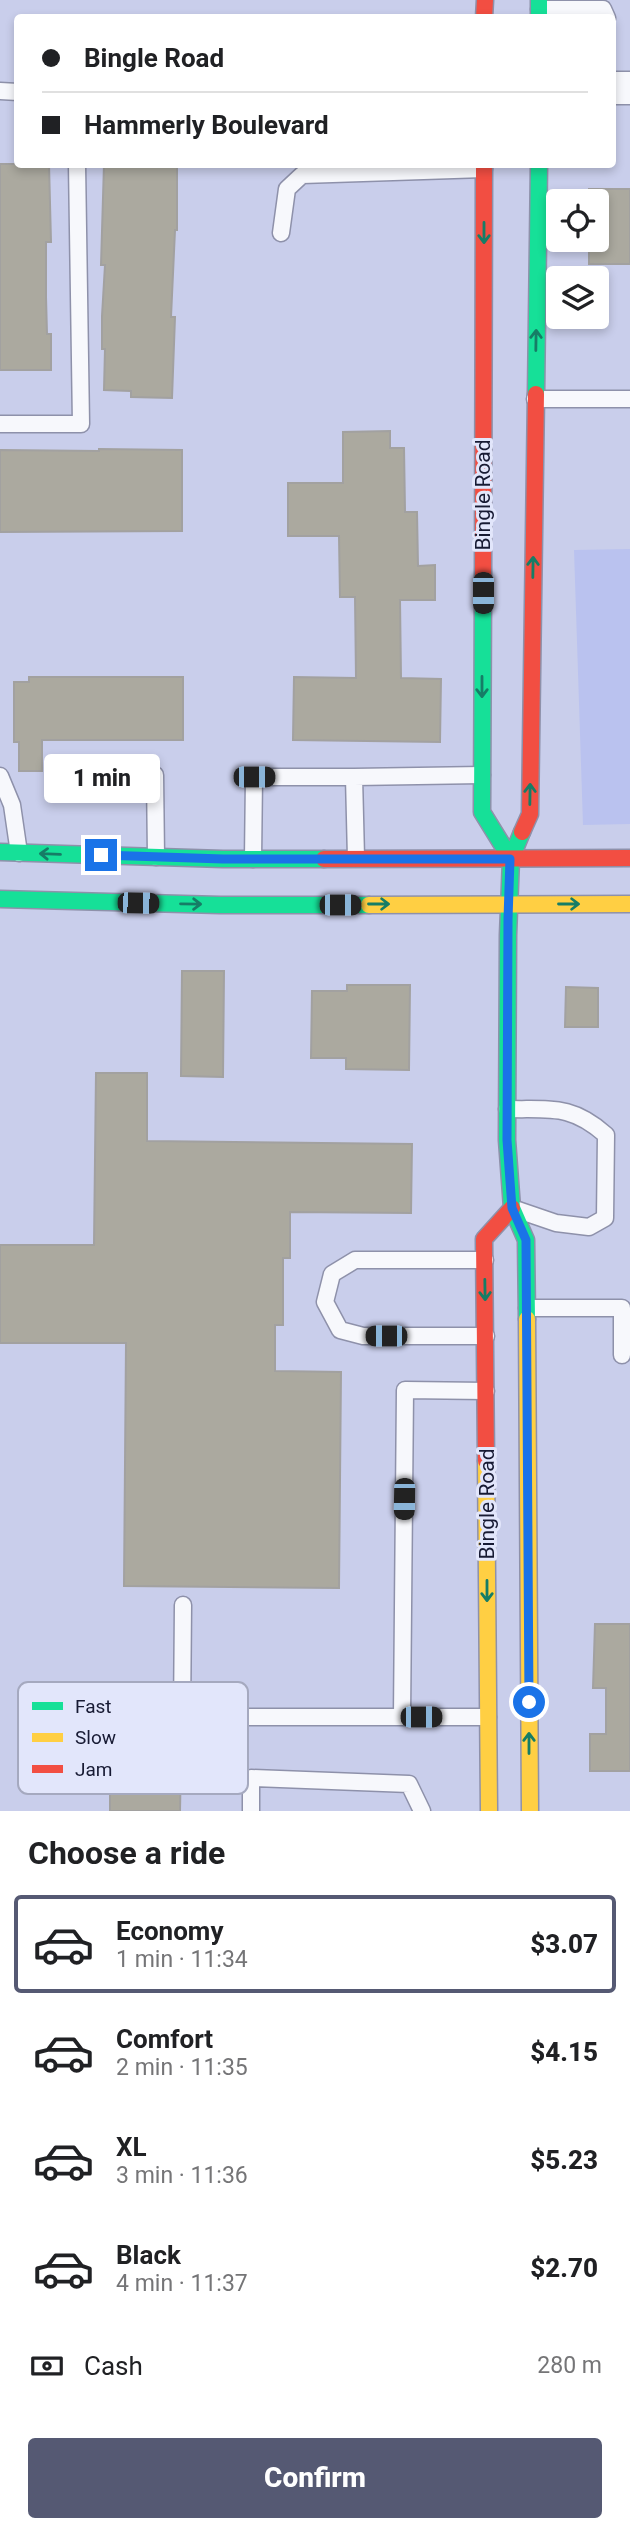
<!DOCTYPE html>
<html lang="en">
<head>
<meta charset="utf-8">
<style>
  :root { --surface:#fff; --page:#f2f2f2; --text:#202124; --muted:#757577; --line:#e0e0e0; --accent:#555973 }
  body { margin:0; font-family:Roboto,sans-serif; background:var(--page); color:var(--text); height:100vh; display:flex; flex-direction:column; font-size:26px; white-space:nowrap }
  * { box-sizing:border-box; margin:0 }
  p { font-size:23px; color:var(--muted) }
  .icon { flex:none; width:38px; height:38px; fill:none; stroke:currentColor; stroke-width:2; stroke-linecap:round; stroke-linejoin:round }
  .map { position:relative; height:1811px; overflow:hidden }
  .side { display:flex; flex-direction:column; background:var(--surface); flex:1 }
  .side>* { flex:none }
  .banner { position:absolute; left:14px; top:14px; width:602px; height:154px; border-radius:7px; box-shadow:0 4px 10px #0003; display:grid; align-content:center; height:154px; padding:0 28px; background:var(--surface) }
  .controls { position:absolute; left:546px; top:189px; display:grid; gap:14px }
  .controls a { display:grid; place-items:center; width:63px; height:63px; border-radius:7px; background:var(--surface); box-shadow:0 4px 10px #0003; font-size:35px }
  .end { position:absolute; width:32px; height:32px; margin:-16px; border:9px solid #1a73e8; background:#fff; box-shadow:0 0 0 4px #fff }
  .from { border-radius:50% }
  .bubble { position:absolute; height:49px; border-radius:7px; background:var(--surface); box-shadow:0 4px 10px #0003; font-size:23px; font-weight:800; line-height:49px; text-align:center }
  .car { position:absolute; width:21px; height:42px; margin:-21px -10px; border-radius:9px; box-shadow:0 0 5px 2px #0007; background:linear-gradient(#222 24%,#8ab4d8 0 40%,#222 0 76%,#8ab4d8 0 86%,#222 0) }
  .banner b { display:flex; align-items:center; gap:24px; height:66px; font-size:26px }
  .banner b+b { border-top:2px solid var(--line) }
  .banner i { width:18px; height:18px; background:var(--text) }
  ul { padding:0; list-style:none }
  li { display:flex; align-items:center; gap:21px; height:98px; margin:0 14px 10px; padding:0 14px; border:4px solid transparent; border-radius:7px }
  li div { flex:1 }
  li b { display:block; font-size:26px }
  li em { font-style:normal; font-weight:800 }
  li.active { border-color:var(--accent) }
  li>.icon { width:63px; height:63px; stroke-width:1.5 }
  h2 { padding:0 28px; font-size:32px; line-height:84px }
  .pay { display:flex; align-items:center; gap:18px; height:77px; padding:0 28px; font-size:26px }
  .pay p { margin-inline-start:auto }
  .cta { display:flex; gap:14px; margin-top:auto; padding:14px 28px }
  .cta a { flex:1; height:80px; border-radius:7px; background:var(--accent); color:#fff; font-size:28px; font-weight:800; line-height:80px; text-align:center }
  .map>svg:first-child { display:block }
  .built { fill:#bac2ef }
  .building { fill:#aba99f; stroke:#a2a1a0; stroke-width:2 }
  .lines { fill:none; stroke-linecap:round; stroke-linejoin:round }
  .lane-casing { stroke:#8e91aa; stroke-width:19 }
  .street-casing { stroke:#8e91aa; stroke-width:35 }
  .fast-casing { stroke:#8e91aa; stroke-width:19 }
  .slow-casing { stroke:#8e91aa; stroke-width:19 }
  .jam-casing { stroke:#8e91aa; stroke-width:19 }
  .lane { stroke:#f7f8fc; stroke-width:16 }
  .street { stroke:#f7f8fc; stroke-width:32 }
  .fast { stroke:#16e098; stroke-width:16 }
  .slow { stroke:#ffcf43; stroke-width:16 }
  .jam { stroke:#f24e42; stroke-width:16 }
  .oneway { stroke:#167d66 }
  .route { stroke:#1a73e8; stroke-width:9 }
  .labels { text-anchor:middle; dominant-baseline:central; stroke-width:6; stroke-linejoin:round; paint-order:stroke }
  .street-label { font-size:21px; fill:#171a33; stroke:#e2e6fb }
  .key { fill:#e2e6fb; stroke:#a5a9bf; stroke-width:2 }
  .key-label { font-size:19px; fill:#171a33 }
</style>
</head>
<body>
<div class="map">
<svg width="630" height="1811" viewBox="0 0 630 1811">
  <rect width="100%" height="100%" fill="#c9ceeb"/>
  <!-- built -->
  <path class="built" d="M 630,549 L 630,824 L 583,825 L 574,550 Z"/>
  <!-- building -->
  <path class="building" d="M 0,164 L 49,164 L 51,242 L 46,242 L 46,297 L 47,334 L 51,334 L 51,370 L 0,370 Z
    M 104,164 L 177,164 L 177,230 L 175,230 L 171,317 L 175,317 L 172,398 L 131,397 L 131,391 L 104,390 L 105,349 L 102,349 L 102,316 L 105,265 L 101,265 Z
    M 589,189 L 630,189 L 630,264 L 589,264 L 589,240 L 597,240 L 597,201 L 589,201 Z
    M 390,431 L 390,448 L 404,448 L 405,512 L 417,512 L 418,566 L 435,565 L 435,600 L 400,600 L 401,678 L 441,679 L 440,742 L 293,740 L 294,677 L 356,678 L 355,597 L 340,597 L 339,536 L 288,536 L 288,483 L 343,483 L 343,432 Z
    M 99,449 L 182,450 L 182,531 L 0,532 L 0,450 L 99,451 Z
    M 29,677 L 183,677 L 183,740 L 42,740 L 42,771 L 19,771 L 19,742 L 14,742 L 14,682 L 29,682 Z
    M 182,971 L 224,971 L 223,1077 L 181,1076 Z
    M 347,985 L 410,985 L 409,1070 L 346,1069 L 346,1058 L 311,1058 L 312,991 L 347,991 Z
    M 566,987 L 598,988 L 598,1027 L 565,1027 Z
    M 96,1073 L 147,1073 L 147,1141 L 412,1144 L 411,1213 L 290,1212 L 290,1258 L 283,1258 L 283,1325 L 275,1325 L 275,1371 L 341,1372 L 339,1588 L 124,1586 L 126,1343 L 0,1343 L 0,1245 L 94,1245 Z
    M 595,1624 L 630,1624 L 630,1771 L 590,1771 L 590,1734 L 606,1734 L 606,1688 L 593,1688 Z
    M 110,1757 L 181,1758 L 180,1811 L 110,1811 Z"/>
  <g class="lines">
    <defs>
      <path id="lane" d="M 539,9 L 603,9 L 607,18
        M 0,91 L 18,92
        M 281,233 L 287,189 L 302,175 L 484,169
        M 535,399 L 630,399
        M 0,424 L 81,424 L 77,164
        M 84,773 L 155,775 L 156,857
        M 0,776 L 12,805 L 19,853
        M 354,777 L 482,775
        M 253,859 L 254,777 L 354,777 L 356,858
        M 507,1109 C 551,1110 571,1104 606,1135 L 605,1218 L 589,1227 L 556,1223 L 518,1210
        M 485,1260 L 355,1260 L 332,1274 L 325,1302 L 340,1330 L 363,1336 L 486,1336
        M 527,1308 L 622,1308 L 622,1355
        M 486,1391 L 405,1390 L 402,1717 L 488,1717
        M 183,1605 L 182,1717 L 402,1717
        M 251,1811 L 251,1778 L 409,1784 L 422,1811"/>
      <path id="street" d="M 612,88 L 630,88"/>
      <path id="fast" d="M 539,0 L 539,18
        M 536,394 L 539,164
        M 483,588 L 482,812 L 511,859
        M 522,832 L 511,859 L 508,935 L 507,1140 L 512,1208 L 526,1240 L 527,1319
        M 0,852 L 223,859 L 324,859
        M 0,899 L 220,905 L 369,905"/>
      <path id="slow" d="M 369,905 L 630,904
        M 527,1319 L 530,1811
        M 486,1461 L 489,1811"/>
      <path id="jam" d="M 484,18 L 485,0
        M 483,588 L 484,164
        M 522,832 L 530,814 L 536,394
        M 324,859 L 630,858
        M 486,1461 L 484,1239 L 512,1208"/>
    </defs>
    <!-- lane casing -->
    <use href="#lane" class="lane-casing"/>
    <!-- street casing -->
    <use href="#street" class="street-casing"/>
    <!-- fast casing -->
    <use href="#fast" class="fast-casing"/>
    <!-- slow casing -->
    <use href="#slow" class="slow-casing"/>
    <!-- jam casing -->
    <use href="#jam" class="jam-casing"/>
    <!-- lane -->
    <use href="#lane" class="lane"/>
    <!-- street -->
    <use href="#street" class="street"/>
    <!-- fast -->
    <use href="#fast" class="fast"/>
    <!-- slow -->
    <use href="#slow" class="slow"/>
    <!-- jam -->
    <use href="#jam" class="jam"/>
  </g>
  <!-- one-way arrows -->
  <defs><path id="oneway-shaft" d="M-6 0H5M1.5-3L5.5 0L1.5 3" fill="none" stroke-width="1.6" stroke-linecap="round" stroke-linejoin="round" transform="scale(1.75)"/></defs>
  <g class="oneway">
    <use href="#oneway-shaft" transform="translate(484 233) rotate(90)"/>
    <use href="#oneway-shaft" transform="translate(536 340) rotate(-89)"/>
    <use href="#oneway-shaft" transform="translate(533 567) rotate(-89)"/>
    <use href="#oneway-shaft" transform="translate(482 687) rotate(90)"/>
    <use href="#oneway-shaft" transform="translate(530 794) rotate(-89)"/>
    <use href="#oneway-shaft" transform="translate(50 854) rotate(-178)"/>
    <use href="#oneway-shaft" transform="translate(191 904) rotate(1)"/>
    <use href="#oneway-shaft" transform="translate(379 904)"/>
    <use href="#oneway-shaft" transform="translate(569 904)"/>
    <use href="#oneway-shaft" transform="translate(485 1290) rotate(89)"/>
    <use href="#oneway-shaft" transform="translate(487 1591) rotate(90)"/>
    <use href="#oneway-shaft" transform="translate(529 1743) rotate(-90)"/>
  </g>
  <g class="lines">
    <!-- route -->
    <path class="route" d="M 101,855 L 223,859 L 510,859 L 508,919 L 507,1140 L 512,1208 L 526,1240 L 529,1702"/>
  </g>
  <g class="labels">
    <!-- street labels -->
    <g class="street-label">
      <text transform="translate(483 495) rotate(-90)">Bingle Road</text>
      <text transform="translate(487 1504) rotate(-90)">Bingle Road</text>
    </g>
  </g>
  <!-- legend -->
  <rect x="18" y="1682" width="230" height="112" rx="10" class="key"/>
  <rect x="32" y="1702" width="31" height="8" fill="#16e098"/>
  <rect x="32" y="1733" width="31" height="9" fill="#ffcf43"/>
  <rect x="32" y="1765" width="31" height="8" fill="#f24e42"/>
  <g class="key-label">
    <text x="75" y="1713">Fast</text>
    <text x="75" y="1744">Slow</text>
    <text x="75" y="1776">Jam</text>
  </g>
</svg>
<div class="controls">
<a><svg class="icon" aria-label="locate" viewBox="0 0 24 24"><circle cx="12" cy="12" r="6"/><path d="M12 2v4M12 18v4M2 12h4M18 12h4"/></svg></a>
<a><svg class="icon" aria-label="layers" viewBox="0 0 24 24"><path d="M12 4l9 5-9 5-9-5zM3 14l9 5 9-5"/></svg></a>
</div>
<i class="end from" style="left:529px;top:1702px"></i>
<i class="end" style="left:101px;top:855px"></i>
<div class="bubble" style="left:44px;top:754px;width:116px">1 min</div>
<i class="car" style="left:483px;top:593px;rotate:180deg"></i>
<i class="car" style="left:254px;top:777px;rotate:90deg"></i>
<i class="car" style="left:138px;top:903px;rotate:91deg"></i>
<i class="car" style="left:340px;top:905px;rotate:90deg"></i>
<i class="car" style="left:386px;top:1336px;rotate:270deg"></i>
<i class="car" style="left:404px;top:1499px;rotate:181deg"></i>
<i class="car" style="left:421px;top:1717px;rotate:90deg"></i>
<div class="banner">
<b><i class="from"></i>Bingle Road</b>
<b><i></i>Hammerly Boulevard</b>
</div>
</div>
<section class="side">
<h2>Choose a ride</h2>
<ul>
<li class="active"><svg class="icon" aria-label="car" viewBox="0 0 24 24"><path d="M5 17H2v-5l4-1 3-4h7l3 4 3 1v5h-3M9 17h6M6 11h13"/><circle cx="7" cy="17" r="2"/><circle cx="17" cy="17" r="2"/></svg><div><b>Economy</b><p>1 min · 11:34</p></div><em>$3.07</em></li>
<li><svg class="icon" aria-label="car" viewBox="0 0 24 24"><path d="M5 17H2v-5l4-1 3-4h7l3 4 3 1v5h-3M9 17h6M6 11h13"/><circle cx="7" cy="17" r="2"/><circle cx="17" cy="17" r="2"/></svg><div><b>Comfort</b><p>2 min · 11:35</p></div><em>$4.15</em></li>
<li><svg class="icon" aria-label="car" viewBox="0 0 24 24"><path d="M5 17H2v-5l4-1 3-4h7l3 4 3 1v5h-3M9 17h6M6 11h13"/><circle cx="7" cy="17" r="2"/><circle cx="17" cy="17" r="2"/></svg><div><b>XL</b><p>3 min · 11:36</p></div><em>$5.23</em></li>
<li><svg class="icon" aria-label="car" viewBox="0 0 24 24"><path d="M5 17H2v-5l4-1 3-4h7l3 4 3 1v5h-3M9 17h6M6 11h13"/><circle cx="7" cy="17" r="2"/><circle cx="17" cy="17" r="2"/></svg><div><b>Black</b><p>4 min · 11:37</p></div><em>$2.70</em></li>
</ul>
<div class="pay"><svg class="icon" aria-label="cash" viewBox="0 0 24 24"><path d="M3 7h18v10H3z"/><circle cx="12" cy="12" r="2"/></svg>Cash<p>280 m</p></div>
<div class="cta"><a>Confirm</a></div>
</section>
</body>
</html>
